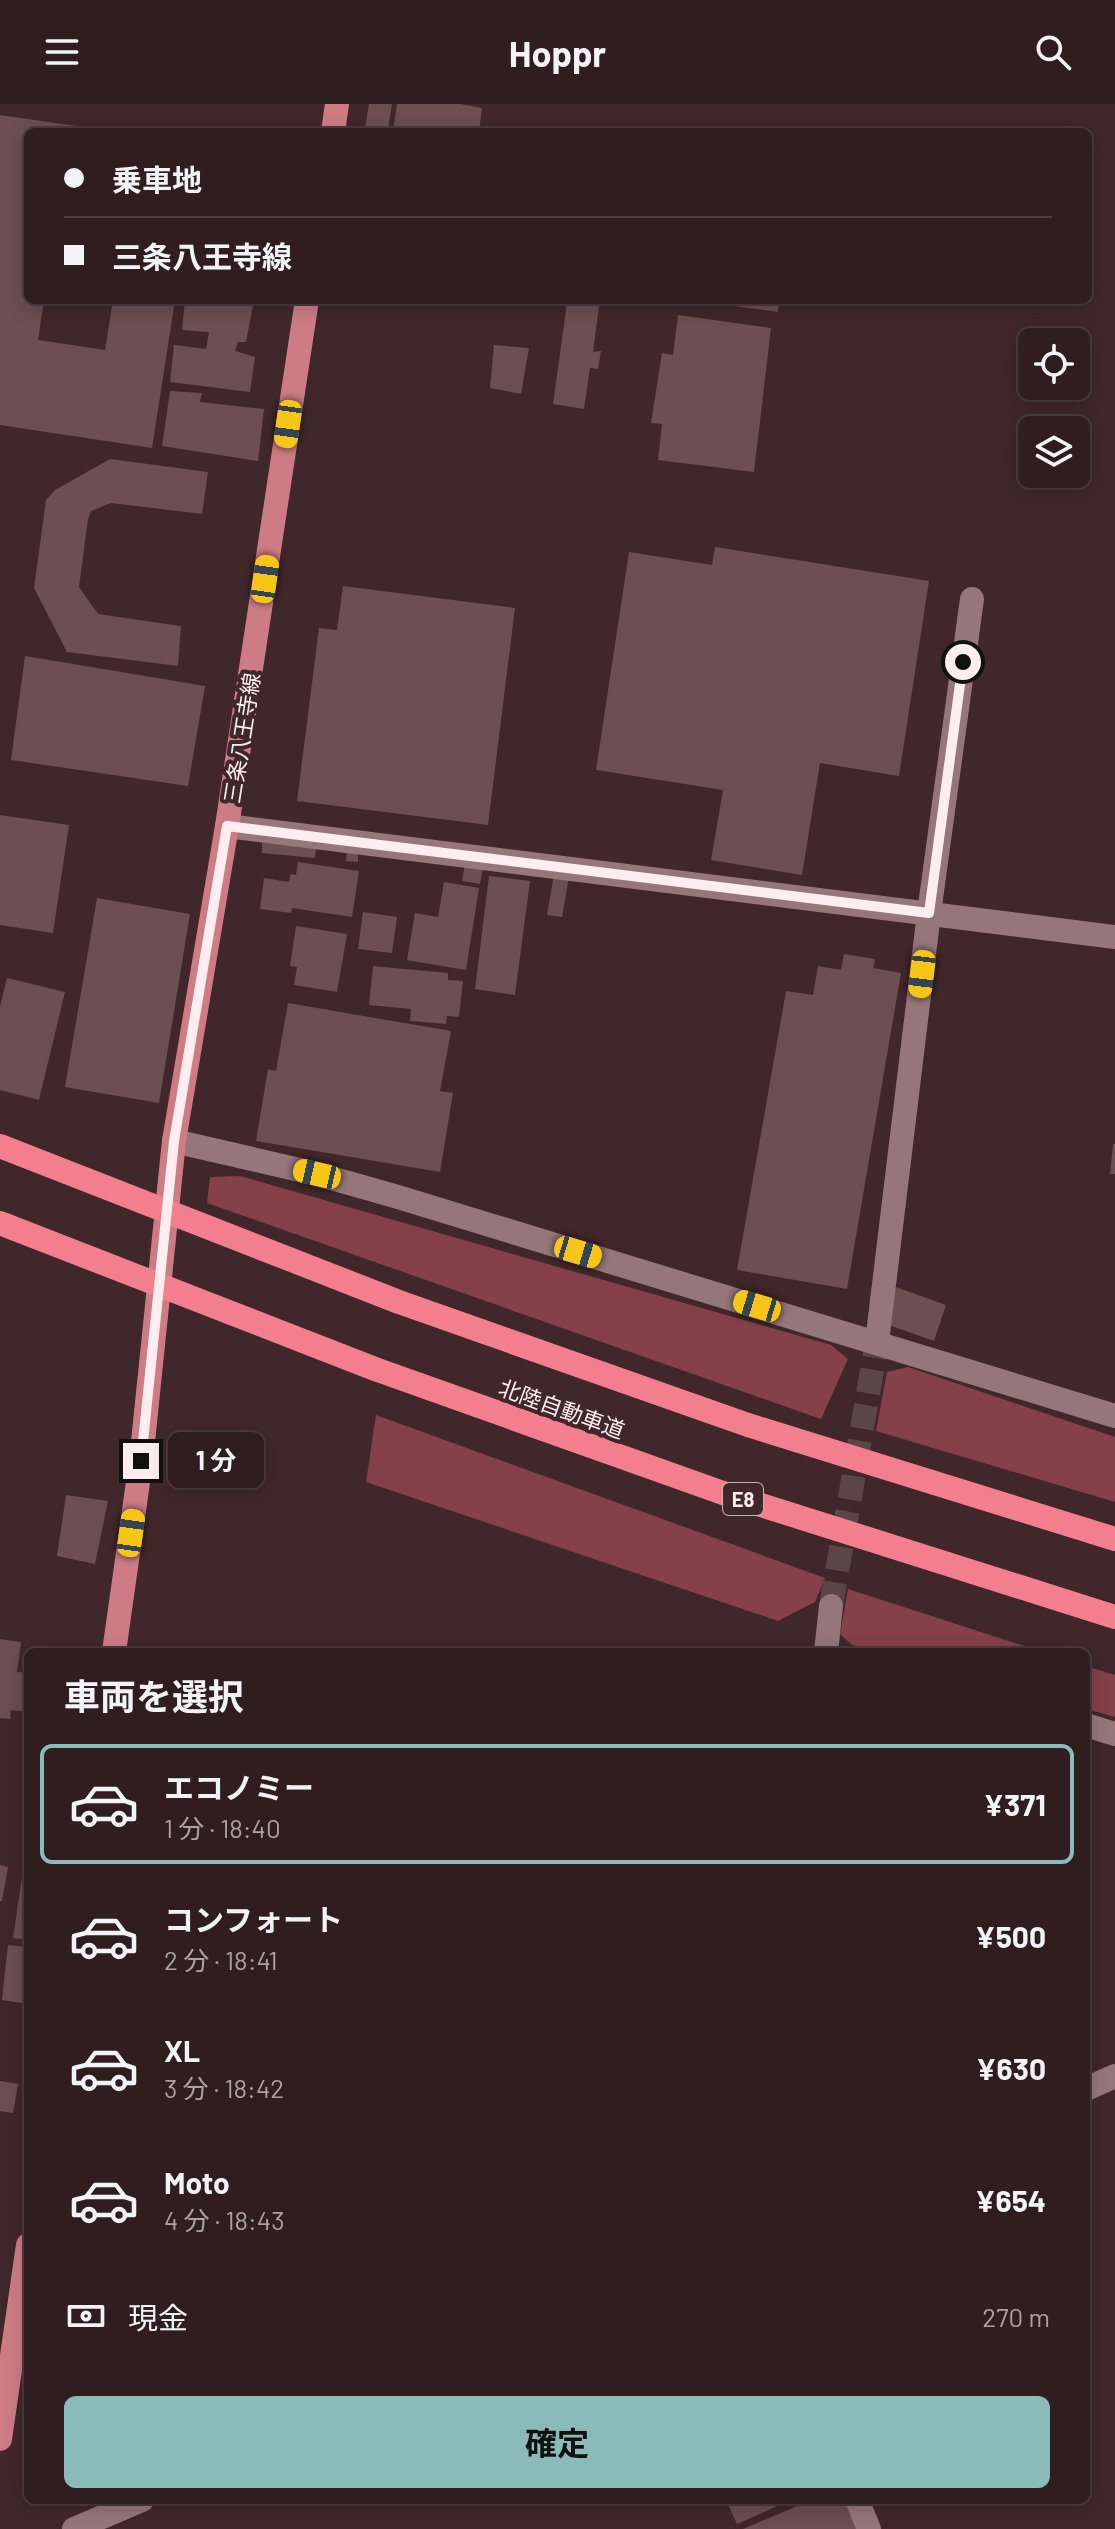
<!DOCTYPE html>
<html lang="ja">
<head>
<meta charset="utf-8">
<style>
  :root { --surface:#301d20; --page:#382629; --text:#f1f3f6; --muted:#a8a2a5; --line:#4b3b3e; --accent:#8bbbb9 }
  body { margin:0; font-family:Barlow,"Noto Sans JP",sans-serif; background:var(--page); color:var(--text); height:100vh; display:flex; flex-direction:column; font-size:30px; white-space:nowrap }
  * { box-sizing:border-box; margin:0 }
  p { font-size:26px; color:var(--muted) }
  .icon { flex:none; width:44px; height:44px; fill:none; stroke:currentColor; stroke-width:2; stroke-linecap:round; stroke-linejoin:round }
  .map { position:relative; flex:1; overflow:hidden }
  .details { position:absolute; left:24px; top:1544px; width:1066px; height:856px; display:flex; flex-direction:column; background:var(--surface); border-radius:12px; box-shadow:0 4px 20px #0003,0 0 0 2px var(--line) }
  .details>* { flex:none }
  .guide { position:absolute; left:24px; top:24px; width:1068px; height:176px; border-radius:12px; box-shadow:0 4px 20px #0003,0 0 0 2px var(--line); display:grid; align-content:center; height:176px; padding:0 40px; background:var(--surface) }
  .fabs { position:absolute; left:1018px; top:224px; display:grid; gap:16px }
  .fabs a { display:grid; place-items:center; width:72px; height:72px; border-radius:12px; background:var(--surface); box-shadow:0 4px 20px #0003,0 0 0 2px var(--line); font-size:40px }
  .end { position:absolute; width:36px; height:36px; margin:-18px; border:10px solid #feedee; background:#111; box-shadow:0 0 0 4px #111 }
  .from { border-radius:50% }
  .bubble { position:absolute; height:56px; border-radius:12px; background:var(--surface); box-shadow:0 4px 20px #0003,0 0 0 2px var(--line); font-size:26px; font-weight:700; line-height:56px; text-align:center }
  .car { position:absolute; width:24px; height:48px; margin:-24px -12px; border-radius:10px; box-shadow:0 0 6px 2px #0007; background:linear-gradient(#f5c518 24%,#345 0 40%,#f5c518 0 76%,#345 0 86%,#f5c518 0) }
  .guide b { display:flex; align-items:center; gap:28px; height:76px; font-size:30px }
  .guide b+b { border-top:2px solid var(--line) }
  .guide i { width:20px; height:20px; background:var(--text) }
  ul { padding:0; list-style:none }
  li { display:flex; align-items:center; gap:24px; height:120px; margin:0 16px 12px; padding:0 24px; border:4px solid transparent; border-radius:12px }
  li div { flex:1 }
  li b { display:block; font-size:30px }
  li em { font-style:normal; font-weight:700 }
  li.on { border-color:var(--accent) }
  li>.icon { width:72px; height:72px; stroke-width:1.5 }
  h2 { padding:0 40px; font-size:36px; line-height:96px }
  .pay { display:flex; align-items:center; gap:20px; height:88px; padding:0 40px; font-size:30px }
  .pay p { margin-inline-start:auto }
  .button { display:flex; gap:16px; margin-top:auto; padding:16px 40px }
  .button a { flex:1; height:92px; border-radius:12px; background:var(--accent); color:#111; font-size:32px; font-weight:700; line-height:92px; text-align:center }
  header { display:flex; justify-content:space-between; align-items:center; height:104px; padding:0 40px; background:var(--surface); font-size:36px; font-weight:700 }
  .map>svg:first-child { display:block }
  .green { fill:#854049 }
  .building { fill:#6b4f51 }
  .lines { fill:none; stroke-linecap:round; stroke-linejoin:round }
  .minor-tunnel { stroke:#5c4547; stroke-width:24; stroke-dasharray:24 12; stroke-linecap:butt }
  .minor { stroke:#95777a; stroke-width:24 }
  .major { stroke:#cd7c86; stroke-width:24 }
  .highway { stroke:#f37f8e; stroke-width:24 }
  .route { stroke:#feedee; stroke-width:10 }
  .labels { text-anchor:middle; dominant-baseline:central; stroke-width:8; stroke-linejoin:round; paint-order:stroke }
  .shield { fill:#40272a; stroke:#c5b2b3; stroke-width:2 }
  .shield-label { font-size:20px; font-weight:bold; fill:#feedee }
  .street-label { font-size:22px; fill:#feedee; stroke:#40272a }
</style>
</head>
<body>
<header><svg class="icon" aria-label="menu" viewBox="0 0 24 24"><path d="M4 6h16M4 12h16M4 18h16"/></svg>Hoppr<svg class="icon" aria-label="search" viewBox="0 0 24 24"><circle cx="10" cy="10" r="6"/><path d="M15 15l6 6"/></svg></header>
<div class="map">
<svg width="1115" height="2425" viewBox="0 0 1115 2425">
  <rect width="100%" height="100%" fill="#40272a"/>
  <!-- green -->
  <path class="green" d="M 240,1072 L 831,1241 L 848,1255 L 821,1315 L 207,1099 L 210,1073 Z
    M 908,1263 L 1115,1333 L 1115,1398 L 876,1327 L 887,1268 Z
    M 376,1311 L 825,1474 L 815,1498 L 778,1517 L 366,1378 Z
    M 848,1485 L 1043,1548 L 878,1548 L 852,1541 L 840,1530 Z
    M 1086,1562 L 1115,1571 L 1115,1613 L 1086,1605 Z"/>
  <!-- building -->
  <path class="building" d="M 369,0 L 392,0 L 388,26 L 365,24 Z
    M 397,0 L 461,0 L 482,4 L 479,28 L 393,28 Z
    M 0,11 L 76,22 L 75,28 L 28,28 L 28,196 L 44,196 L 38,236 L 105,246 L 113,196 L 175,196 L 152,344 L 0,321 Z
    M 185,196 L 254,196 L 246,238 L 238,238 L 235,247 L 255,253 L 250,288 L 170,278 L 174,241 L 206,245 L 209,228 L 182,226 Z
    M 704,196 L 779,196 L 778,208 L 704,198 Z
    M 567,199 L 599,202 L 593,248 L 601,247 L 598,265 L 590,264 L 584,305 L 553,300 Z
    M 678,211 L 771,224 L 754,368 L 658,356 L 662,320 L 651,319 L 662,249 L 673,251 Z
    M 494,241 L 529,244 L 521,290 L 490,284 Z
    M 170,287 L 202,289 L 200,298 L 264,305 L 258,357 L 162,342 Z
    M 110,355 L 208,368 L 202,410 L 111,399 L 91,407 L 88,415 L 79,483 L 98,510 L 181,522 L 178,562 L 67,548 L 34,484 L 46,396 L 55,386 Z
    M 715,443 L 929,477 L 899,672 L 820,659 L 802,771 L 711,756 L 723,686 L 596,666 L 629,448 L 712,461 Z
    M 343,482 L 515,504 L 488,721 L 297,697 L 319,524 L 337,526 Z
    M 25,552 L 205,582 L 188,682 L 11,656 Z
    M 0,711 L 69,721 L 53,829 L 0,821 Z
    M 262,729 L 317,735 L 315,754 L 262,749 Z
    M 347,744 L 358,744 L 358,758 L 346,757 Z
    M 466,754 L 484,757 L 480,780 L 462,777 Z
    M 298,758 L 359,767 L 352,813 L 292,804 L 291,809 L 260,805 L 264,774 L 289,778 L 291,770 L 296,771 Z
    M 554,770 L 569,773 L 562,813 L 547,811 Z
    M 489,772 L 530,777 L 515,891 L 475,885 Z
    M 444,778 L 479,784 L 466,866 L 407,856 L 415,809 L 438,813 Z
    M 97,794 L 190,810 L 159,999 L 65,983 Z
    M 363,808 L 397,813 L 392,849 L 358,845 Z
    M 296,822 L 347,830 L 337,888 L 294,881 L 297,863 L 290,862 Z
    M 844,850 L 875,855 L 873,864 L 901,869 L 847,1185 L 737,1166 L 786,887 L 813,891 L 818,862 L 841,866 Z
    M 373,862 L 448,869 L 448,876 L 463,877 L 459,913 L 447,912 L 446,920 L 410,917 L 411,905 L 369,901 Z
    M 7,874 L 65,888 L 39,996 L 0,986 L 0,902 Z
    M 288,899 L 451,927 L 440,987 L 453,989 L 440,1068 L 256,1037 L 268,965 L 276,967 Z
    M 1113,1040 L 1115,1040 L 1115,1070 L 1110,1070 Z
    M 896,1183 L 946,1201 L 934,1237 L 883,1219 Z
    M 66,1391 L 108,1397 L 95,1460 L 57,1452 Z
    M 0,1535 L 21,1538 L 17,1568 L 28,1569 L 28,1608 L 11,1606 L 10,1615 L 0,1614 Z
    M 0,1761 L 8,1763 L 2,1797 L 0,1797 Z
    M 22,1773 L 28,1773 L 28,1836 L 13,1834 Z
    M 8,1841 L 28,1843 L 27,1900 L 2,1896 Z
    M 0,1977 L 18,1980 L 13,2009 L 0,2007 Z
    M 726,2396 L 785,2396 L 786,2398 L 737,2420 Z
    M 811,2396 L 844,2396 L 857,2425 L 743,2425 Z"/>
  <g class="lines">
    <!-- minor-tunnel -->
    <path class="minor-tunnel" d="M 831,1502 L 877,1238"/>
    <!-- minor -->
    <path class="minor" d="M 227,722 L 1115,833
      M 174,1037 L 317,1070 L 398,1093 L 1115,1312
      M 877,1238 L 929,809 L 972,495
      M 826,1548 L 831,1502
      M 1086,1621 L 1115,1630
      M 1086,1985 L 1115,1972
      M 857,2396 L 869,2425
      M 74,2425 L 142,2396"/>
    <!-- major -->
    <path class="major" d="M 333,28 L 337,0
      M 114,1548 L 141,1357 L 174,1037 L 227,722 L 307,196
      M 0,2335 L 28,2141"/>
    <!-- highway -->
    <path class="highway" d="M 0,1042 L 399,1198 L 748,1321 L 1115,1435
      M 0,1119 L 375,1265 L 723,1389 L 1115,1513"/>
  </g>
  <g class="lines">
    <!-- route -->
    <path class="route" d="M 141,1357 L 174,1037 L 227,722 L 929,809 L 963,558"/>
  </g>
  <g class="labels">
    <!-- shield labels -->
    <rect class="shield" x="723" y="1379" width="40" height="32" rx="6"/>
    <g class="shield-label">
      <text x="743" y="1395">E8</text>
    </g>
    <!-- street labels -->
    <g class="street-label">
      <text transform="translate(241 634) rotate(-81)">三条八王寺線</text>
      <text transform="translate(562 1304) rotate(20)">北陸自動車道</text>
    </g>
  </g>
</svg>
<div class="fabs">
<a><svg class="icon" aria-label="locate" viewBox="0 0 24 24"><circle cx="12" cy="12" r="6"/><path d="M12 2v4M12 18v4M2 12h4M18 12h4"/></svg></a>
<a><svg class="icon" aria-label="layers" viewBox="0 0 24 24"><path d="M12 4l9 5-9 5-9-5zM3 14l9 5 9-5"/></svg></a>
</div>
<i class="end from" style="left:963px;top:558px"></i>
<i class="end" style="left:141px;top:1357px"></i>
<div class="bubble" style="left:168px;top:1328px;width:96px">1 分</div>
<i class="car" style="left:288px;top:320px;rotate:188deg"></i>
<i class="car" style="left:265px;top:475px;rotate:8deg"></i>
<i class="car" style="left:922px;top:870px;rotate:187deg"></i>
<i class="car" style="left:317px;top:1070px;rotate:283deg"></i>
<i class="car" style="left:578px;top:1148px;rotate:107deg"></i>
<i class="car" style="left:757px;top:1202px;rotate:287deg"></i>
<i class="car" style="left:131px;top:1429px;rotate:8deg"></i>
<div class="guide">
<b><i class="from"></i>乗車地</b>
<b><i></i>三条八王寺線</b>
</div>
<section class="details">
<h2>車両を選択</h2>
<ul>
<li class="on"><svg class="icon" aria-label="car" viewBox="0 0 24 24"><path d="M5 17H2v-5l4-1 3-4h7l3 4 3 1v5h-3M9 17h6M6 11h13"/><circle cx="7" cy="17" r="2"/><circle cx="17" cy="17" r="2"/></svg><div><b>エコノミー</b><p>1 分 · 18:40</p></div><em>¥371</em></li>
<li><svg class="icon" aria-label="car" viewBox="0 0 24 24"><path d="M5 17H2v-5l4-1 3-4h7l3 4 3 1v5h-3M9 17h6M6 11h13"/><circle cx="7" cy="17" r="2"/><circle cx="17" cy="17" r="2"/></svg><div><b>コンフォート</b><p>2 分 · 18:41</p></div><em>¥500</em></li>
<li><svg class="icon" aria-label="car" viewBox="0 0 24 24"><path d="M5 17H2v-5l4-1 3-4h7l3 4 3 1v5h-3M9 17h6M6 11h13"/><circle cx="7" cy="17" r="2"/><circle cx="17" cy="17" r="2"/></svg><div><b>XL</b><p>3 分 · 18:42</p></div><em>¥630</em></li>
<li><svg class="icon" aria-label="car" viewBox="0 0 24 24"><path d="M5 17H2v-5l4-1 3-4h7l3 4 3 1v5h-3M9 17h6M6 11h13"/><circle cx="7" cy="17" r="2"/><circle cx="17" cy="17" r="2"/></svg><div><b>Moto</b><p>4 分 · 18:43</p></div><em>¥654</em></li>
</ul>
<div class="pay"><svg class="icon" aria-label="cash" viewBox="0 0 24 24"><path d="M3 7h18v10H3z"/><circle cx="12" cy="12" r="2"/></svg>現金<p>270 m</p></div>
<div class="button"><a>確定</a></div>
</section>
</div>
</body>
</html>
